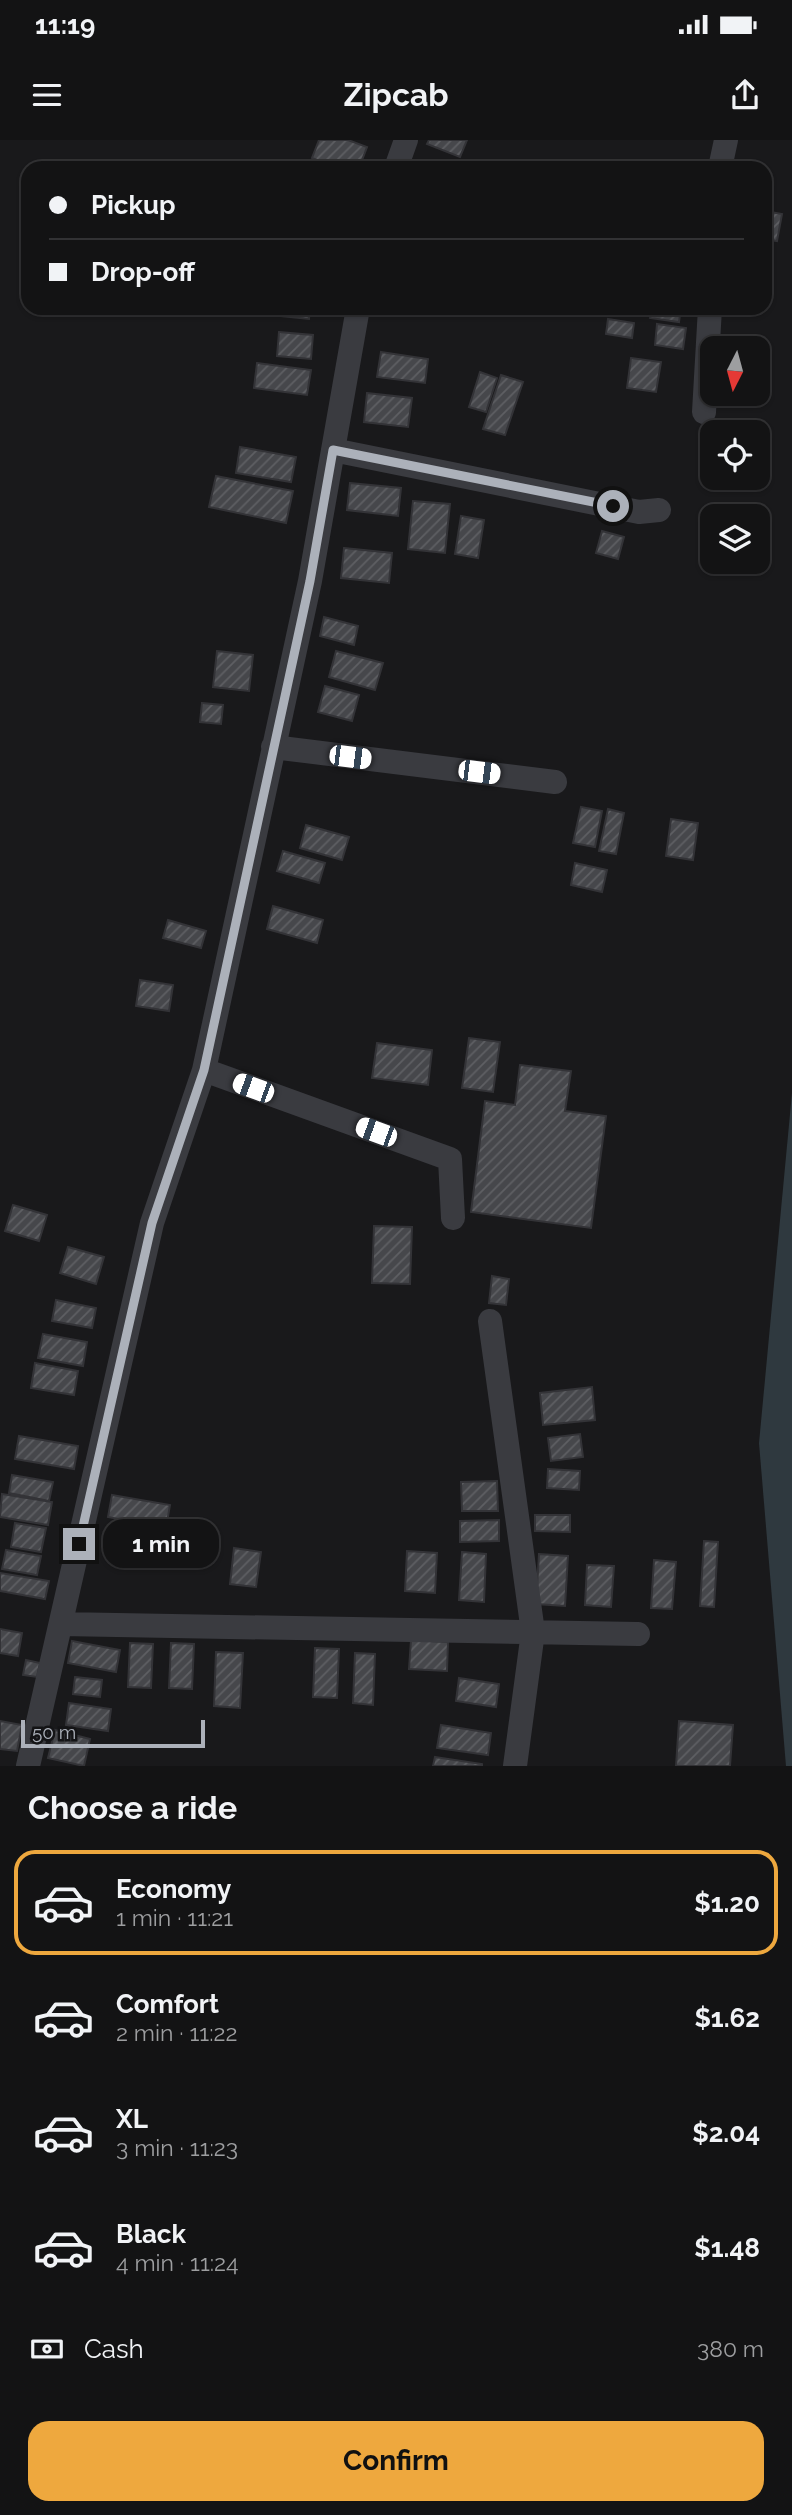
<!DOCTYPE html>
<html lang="en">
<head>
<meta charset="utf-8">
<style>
  :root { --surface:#131314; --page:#1c1c1d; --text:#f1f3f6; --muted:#9d9ea0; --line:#323234; --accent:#eea83e }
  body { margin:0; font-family:Raleway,sans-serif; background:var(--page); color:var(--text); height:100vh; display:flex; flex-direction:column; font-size:26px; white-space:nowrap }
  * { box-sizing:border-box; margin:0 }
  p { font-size:23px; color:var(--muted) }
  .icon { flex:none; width:38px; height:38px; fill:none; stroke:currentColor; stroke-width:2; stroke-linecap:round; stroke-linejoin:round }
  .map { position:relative; height:1626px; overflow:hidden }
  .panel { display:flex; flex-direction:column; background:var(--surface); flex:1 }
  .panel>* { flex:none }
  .banner { position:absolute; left:21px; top:21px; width:751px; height:154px; border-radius:21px; box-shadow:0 2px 5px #0004,0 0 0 2px var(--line); display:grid; align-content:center; height:154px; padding:0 28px; background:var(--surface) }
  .needle { width:46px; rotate:186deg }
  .buttons { position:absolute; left:700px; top:196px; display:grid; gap:14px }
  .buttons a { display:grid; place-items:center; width:70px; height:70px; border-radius:14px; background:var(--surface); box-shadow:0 2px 5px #0004,0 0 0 2px var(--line); font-size:35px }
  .scale { position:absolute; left:21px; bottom:18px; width:184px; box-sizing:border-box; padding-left:7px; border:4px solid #acb1ba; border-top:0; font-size:19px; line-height:24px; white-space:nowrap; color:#acb1ba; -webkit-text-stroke:5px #141416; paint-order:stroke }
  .end { position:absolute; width:32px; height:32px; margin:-16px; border:9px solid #acb1ba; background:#111; box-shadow:0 0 0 4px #111 }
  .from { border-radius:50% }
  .bubble { position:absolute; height:49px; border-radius:21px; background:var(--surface); box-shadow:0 2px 5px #0004,0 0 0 2px var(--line); font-size:23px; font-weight:700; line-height:49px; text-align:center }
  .car { position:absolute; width:21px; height:42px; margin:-21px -10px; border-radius:9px; box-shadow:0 0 5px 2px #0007; background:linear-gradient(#fff 24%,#345 0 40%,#fff 0 76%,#345 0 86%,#fff 0) }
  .banner b { display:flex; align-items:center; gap:24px; height:66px; font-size:26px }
  .banner b+b { border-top:2px solid var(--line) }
  .banner i { width:18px; height:18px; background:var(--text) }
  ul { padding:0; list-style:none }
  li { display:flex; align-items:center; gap:21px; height:105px; margin:0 14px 10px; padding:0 14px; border:4px solid transparent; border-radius:21px }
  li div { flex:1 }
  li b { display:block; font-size:26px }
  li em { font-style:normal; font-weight:700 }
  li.current { border-color:var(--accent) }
  li>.icon { width:63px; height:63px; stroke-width:1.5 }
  h2 { padding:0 28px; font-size:32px; line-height:84px }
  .pay { display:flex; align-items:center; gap:18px; height:77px; padding:0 28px; font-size:26px }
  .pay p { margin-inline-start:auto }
  .primary-button { display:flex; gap:14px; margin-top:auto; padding:14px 28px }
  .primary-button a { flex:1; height:80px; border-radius:21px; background:var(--accent); color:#111; font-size:28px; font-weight:700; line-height:80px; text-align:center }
  .status { display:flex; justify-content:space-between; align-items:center; height:49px; padding:0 35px; background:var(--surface); direction:ltr }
  .status svg { height:19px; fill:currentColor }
  header { display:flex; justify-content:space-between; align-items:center; height:91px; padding:0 28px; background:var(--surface); font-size:32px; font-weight:700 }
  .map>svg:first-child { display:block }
  .water { fill:#2f393f }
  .building { fill:url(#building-hatch); stroke:#333337; stroke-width:2 }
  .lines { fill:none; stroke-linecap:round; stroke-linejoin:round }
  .minor { stroke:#3a3b40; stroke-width:24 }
  .route { stroke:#acb1ba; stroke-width:9 }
</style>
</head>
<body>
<div class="status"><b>11:19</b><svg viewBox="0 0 49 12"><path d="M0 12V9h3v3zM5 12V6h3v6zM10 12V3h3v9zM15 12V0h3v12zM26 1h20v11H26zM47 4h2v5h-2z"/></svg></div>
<header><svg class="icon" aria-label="menu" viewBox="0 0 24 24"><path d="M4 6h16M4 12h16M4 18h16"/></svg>Zipcab<svg class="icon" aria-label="share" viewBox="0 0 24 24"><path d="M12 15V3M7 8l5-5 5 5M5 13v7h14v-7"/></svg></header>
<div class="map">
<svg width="792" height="1626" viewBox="0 0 792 1626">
  <defs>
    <pattern id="building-hatch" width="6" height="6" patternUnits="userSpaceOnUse" patternTransform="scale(1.75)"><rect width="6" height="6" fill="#46474b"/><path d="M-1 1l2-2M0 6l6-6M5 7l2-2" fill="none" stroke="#5e5f63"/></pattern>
  </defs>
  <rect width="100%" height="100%" fill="#19191b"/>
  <!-- water -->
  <path class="water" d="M 792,953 L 792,1626 L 786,1626 L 759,1303 Z"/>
  <!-- building -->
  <path class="building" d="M 319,0 L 348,0 L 367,7 L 359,28 L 337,28 L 312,18 Z
    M 429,0 L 467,0 L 460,17 L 427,4 Z
    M 765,71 L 782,74 L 777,101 L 765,99 Z
    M 282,168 L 310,168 L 309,179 L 281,176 Z
    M 652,168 L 681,168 L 679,182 L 650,178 Z
    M 608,179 L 634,183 L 632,198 L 606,194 Z
    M 657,184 L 686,188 L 683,209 L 655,205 Z
    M 279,192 L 313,195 L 311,219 L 277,216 Z
    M 381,212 L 428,219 L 425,243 L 377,237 Z
    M 631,218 L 661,222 L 656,252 L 627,248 Z
    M 257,223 L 311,230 L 307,255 L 254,248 Z
    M 480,232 L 497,238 L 486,272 L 469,267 Z
    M 501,235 L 523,242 L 505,295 L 483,289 Z
    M 367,253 L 412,258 L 408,287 L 364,282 Z
    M 240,307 L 296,317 L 291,342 L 236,333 Z
    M 216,336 L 293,351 L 286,383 L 209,367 Z
    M 350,343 L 401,348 L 398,376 L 347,370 Z
    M 413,361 L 450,364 L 445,413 L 408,409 Z
    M 461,376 L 484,380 L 478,418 L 455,414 Z
    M 602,391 L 624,397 L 618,419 L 596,413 Z
    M 344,408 L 392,413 L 389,443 L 341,438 Z
    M 324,477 L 358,486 L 354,505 L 320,496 Z
    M 217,511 L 253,515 L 249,551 L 213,547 Z
    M 336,511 L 383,523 L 375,550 L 329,537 Z
    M 325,546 L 359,555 L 352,581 L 318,572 Z
    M 202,563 L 223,565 L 221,584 L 200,582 Z
    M 581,667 L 602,671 L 595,707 L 573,703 Z
    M 608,669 L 624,673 L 616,714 L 599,711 Z
    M 671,679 L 698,683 L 693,720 L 666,716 Z
    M 306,685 L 349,697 L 342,720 L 300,708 Z
    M 283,711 L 325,723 L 319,743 L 277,731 Z
    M 575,723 L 607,730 L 602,752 L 571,745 Z
    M 273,766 L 323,780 L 317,803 L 267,789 Z
    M 168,780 L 206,791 L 201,808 L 163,798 Z
    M 140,840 L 173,845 L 169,871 L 136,866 Z
    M 469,898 L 500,902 L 493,952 L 462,948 Z
    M 377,903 L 432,910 L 428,945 L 372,938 Z
    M 520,925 L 571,931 L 565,971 L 606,976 L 591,1088 L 471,1072 L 485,961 L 515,965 Z
    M 13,1065 L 47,1075 L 39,1101 L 5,1091 Z
    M 374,1086 L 412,1087 L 410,1144 L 372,1143 Z
    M 68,1107 L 104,1117 L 96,1144 L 60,1133 Z
    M 492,1136 L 509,1139 L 506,1165 L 489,1163 Z
    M 56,1160 L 96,1168 L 92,1188 L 52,1181 Z
    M 43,1194 L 87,1202 L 83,1226 L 38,1218 Z
    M 35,1223 L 78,1231 L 74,1255 L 31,1248 Z
    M 592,1247 L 595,1280 L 543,1285 L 540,1253 Z
    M 580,1294 L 583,1317 L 551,1321 L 548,1298 Z
    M 19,1296 L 78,1306 L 74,1329 L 15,1319 Z
    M 548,1329 L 580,1331 L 579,1350 L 547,1348 Z
    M 12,1335 L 53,1342 L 49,1361 L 9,1353 Z
    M 497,1341 L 498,1371 L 462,1371 L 461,1342 Z
    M 2,1354 L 52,1362 L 48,1385 L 0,1377 Z
    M 112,1355 L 170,1365 L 166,1388 L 108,1377 Z
    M 535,1375 L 570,1375 L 570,1392 L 535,1391 Z
    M 499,1380 L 499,1401 L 460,1402 L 460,1381 Z
    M 15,1383 L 46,1388 L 41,1412 L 11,1407 Z
    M 704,1401 L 718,1402 L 714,1467 L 700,1466 Z
    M 234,1408 L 261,1412 L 256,1447 L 230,1444 Z
    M 6,1410 L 41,1416 L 37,1435 L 2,1429 Z
    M 407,1411 L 437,1413 L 435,1453 L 405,1451 Z
    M 462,1412 L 486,1414 L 484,1462 L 459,1460 Z
    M 539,1414 L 568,1416 L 565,1466 L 536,1464 Z
    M 654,1420 L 676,1422 L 672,1469 L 651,1468 Z
    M 587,1425 L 614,1426 L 611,1467 L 585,1465 Z
    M 0,1433 L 49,1441 L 45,1459 L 0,1451 Z
    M 0,1489 L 22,1493 L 18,1516 L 0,1513 Z
    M 411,1500 L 448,1502 L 447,1531 L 409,1529 Z
    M 72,1501 L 120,1510 L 116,1532 L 68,1523 Z
    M 130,1503 L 153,1504 L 151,1548 L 128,1547 Z
    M 171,1503 L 194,1504 L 192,1549 L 169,1548 Z
    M 315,1508 L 339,1509 L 337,1558 L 313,1557 Z
    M 216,1512 L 243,1513 L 240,1568 L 214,1566 Z
    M 355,1513 L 375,1514 L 373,1565 L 353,1563 Z
    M 26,1520 L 40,1523 L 37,1537 L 23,1535 Z
    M 75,1537 L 102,1540 L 100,1557 L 73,1554 Z
    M 459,1538 L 499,1544 L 496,1567 L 456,1561 Z
    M 69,1563 L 111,1569 L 108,1591 L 66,1585 Z
    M 0,1581 L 22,1585 L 17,1611 L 0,1609 Z
    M 679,1581 L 733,1585 L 730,1626 L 676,1626 Z
    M 441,1585 L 491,1593 L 488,1615 L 437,1608 Z
    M 55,1590 L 90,1599 L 84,1626 L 48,1618 Z
    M 435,1617 L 482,1624 L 482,1626 L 433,1626 Z"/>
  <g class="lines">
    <!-- minor -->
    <path class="minor" d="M 396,28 L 406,0
      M 720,28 L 726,0
      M 704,272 L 710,168
      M 333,310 L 639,372 L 659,370
      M 273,607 L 555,642
      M 204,930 L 450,1019 L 453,1078
      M 490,1181 L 533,1492 L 515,1626
      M 61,1484 L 638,1494
      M 28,1626 L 152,1083 L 204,930 L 310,441 L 358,168"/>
  </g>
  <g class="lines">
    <!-- route -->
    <path class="route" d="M 79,1404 L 152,1083 L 204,930 L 310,441 L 333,310 L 613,366"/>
  </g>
</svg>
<div class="buttons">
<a><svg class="needle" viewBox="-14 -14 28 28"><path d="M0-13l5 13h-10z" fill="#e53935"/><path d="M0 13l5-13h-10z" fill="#9d9ea0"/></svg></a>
<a><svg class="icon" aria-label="locate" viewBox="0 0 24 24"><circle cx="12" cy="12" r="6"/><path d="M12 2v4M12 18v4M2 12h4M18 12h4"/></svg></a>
<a><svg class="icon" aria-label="layers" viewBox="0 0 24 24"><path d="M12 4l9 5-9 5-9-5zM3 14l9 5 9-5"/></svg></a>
</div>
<div class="scale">50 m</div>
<i class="end from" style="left:613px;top:366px"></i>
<i class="end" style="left:79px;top:1404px"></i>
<div class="bubble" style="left:103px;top:1379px;width:116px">1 min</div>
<i class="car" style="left:350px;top:617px;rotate:97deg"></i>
<i class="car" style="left:479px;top:632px;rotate:97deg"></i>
<i class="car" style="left:253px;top:948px;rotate:290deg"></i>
<i class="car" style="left:376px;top:992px;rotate:290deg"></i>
<div class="banner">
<b><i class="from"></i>Pickup</b>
<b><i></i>Drop-off</b>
</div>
</div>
<section class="panel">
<h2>Choose a ride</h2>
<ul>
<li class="current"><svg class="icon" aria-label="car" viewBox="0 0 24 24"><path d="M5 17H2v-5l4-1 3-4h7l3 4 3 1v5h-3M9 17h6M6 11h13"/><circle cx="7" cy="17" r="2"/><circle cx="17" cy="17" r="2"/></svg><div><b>Economy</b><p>1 min · 11:21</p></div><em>$1.20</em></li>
<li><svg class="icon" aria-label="car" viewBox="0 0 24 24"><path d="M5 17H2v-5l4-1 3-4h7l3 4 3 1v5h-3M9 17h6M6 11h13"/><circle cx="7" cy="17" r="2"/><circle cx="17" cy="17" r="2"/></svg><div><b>Comfort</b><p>2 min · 11:22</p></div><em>$1.62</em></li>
<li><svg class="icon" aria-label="car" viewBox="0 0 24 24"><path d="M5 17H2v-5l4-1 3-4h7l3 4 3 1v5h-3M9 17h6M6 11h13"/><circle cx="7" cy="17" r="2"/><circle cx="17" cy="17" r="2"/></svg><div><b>XL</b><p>3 min · 11:23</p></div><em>$2.04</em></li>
<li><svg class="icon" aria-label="car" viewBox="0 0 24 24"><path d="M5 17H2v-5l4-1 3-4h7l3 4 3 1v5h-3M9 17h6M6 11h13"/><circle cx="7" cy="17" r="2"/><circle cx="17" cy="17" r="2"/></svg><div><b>Black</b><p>4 min · 11:24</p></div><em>$1.48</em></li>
</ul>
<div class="pay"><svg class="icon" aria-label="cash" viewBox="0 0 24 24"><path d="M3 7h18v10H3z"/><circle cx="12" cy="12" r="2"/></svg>Cash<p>380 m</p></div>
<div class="primary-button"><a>Confirm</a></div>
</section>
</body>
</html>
